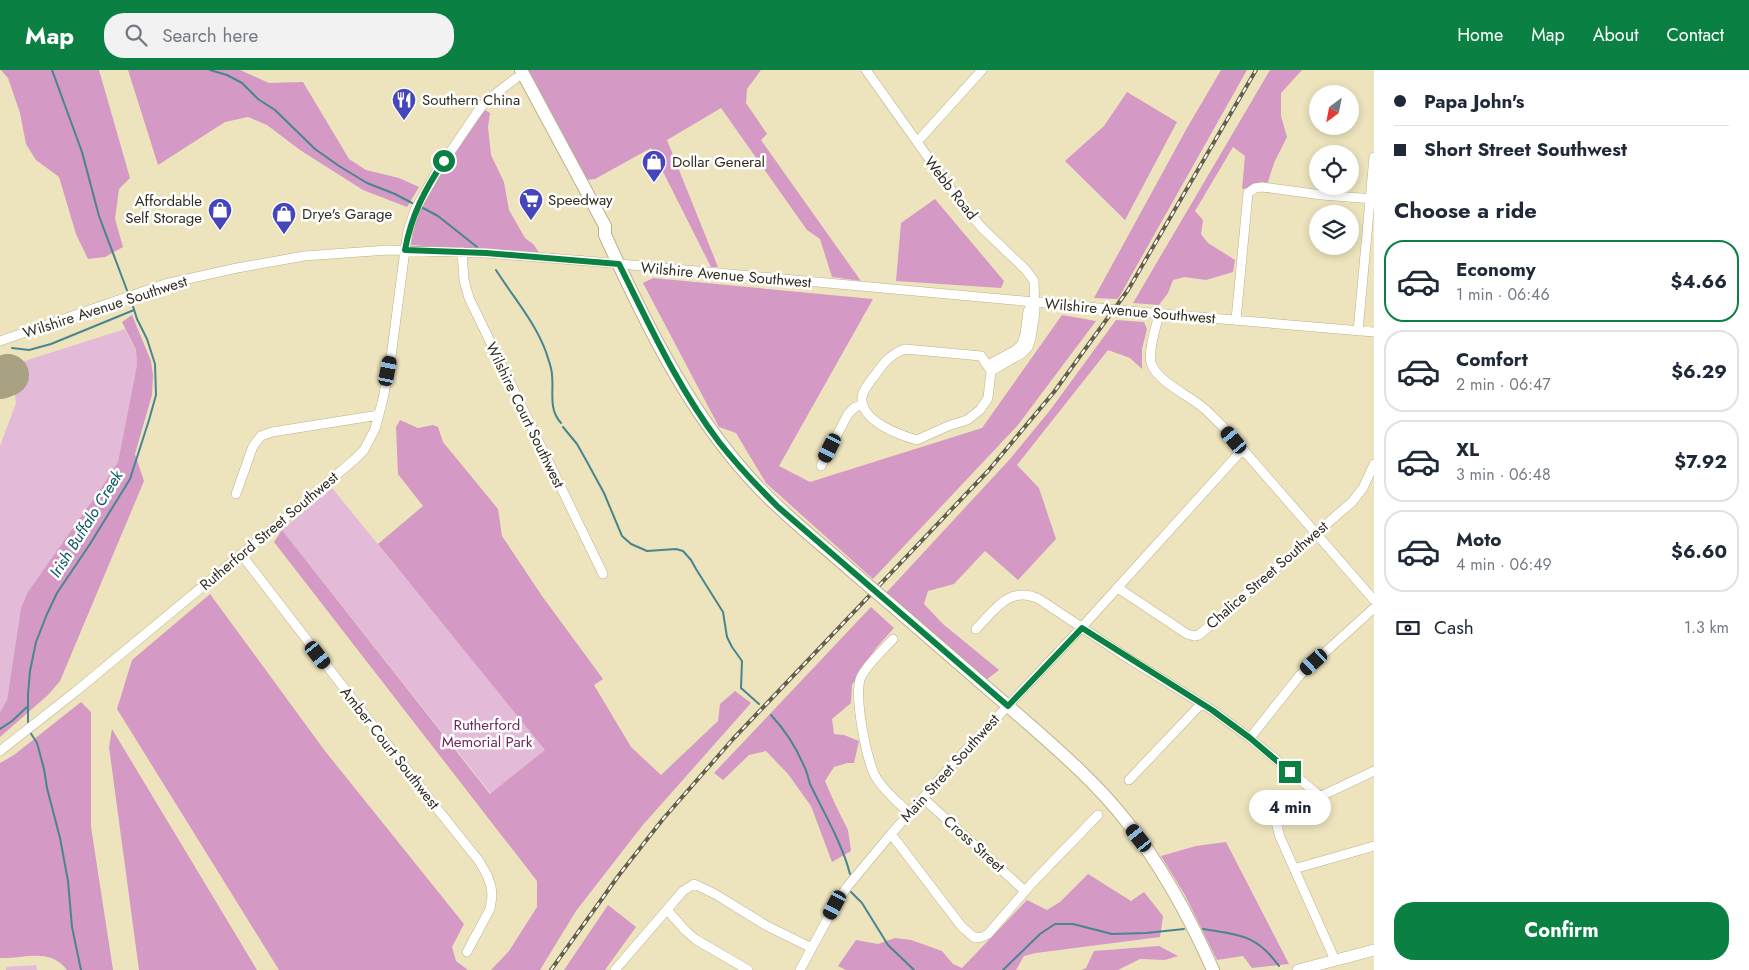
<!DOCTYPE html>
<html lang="en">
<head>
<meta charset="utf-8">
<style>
  :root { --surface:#fff; --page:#f2f2f3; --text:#1f2937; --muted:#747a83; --line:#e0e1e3; --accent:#0b8043 }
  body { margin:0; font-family:Jost,sans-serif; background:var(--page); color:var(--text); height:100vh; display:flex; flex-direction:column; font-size:19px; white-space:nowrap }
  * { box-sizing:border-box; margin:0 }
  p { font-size:16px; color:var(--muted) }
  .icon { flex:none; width:28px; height:28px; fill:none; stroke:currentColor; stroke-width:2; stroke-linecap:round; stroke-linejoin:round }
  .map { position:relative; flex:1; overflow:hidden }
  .side { display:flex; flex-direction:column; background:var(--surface); width:375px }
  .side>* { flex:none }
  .guide { display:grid; align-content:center; height:110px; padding:0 20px; background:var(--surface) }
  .needle { width:32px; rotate:212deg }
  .tools { position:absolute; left:1309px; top:15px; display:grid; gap:10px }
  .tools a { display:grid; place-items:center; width:50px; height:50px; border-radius:50%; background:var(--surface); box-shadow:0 2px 8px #0003; font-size:25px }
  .end { position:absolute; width:22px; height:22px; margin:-11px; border:6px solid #0b8043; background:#fff; box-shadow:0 0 0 2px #fff }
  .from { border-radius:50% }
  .bubble { position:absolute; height:35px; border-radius:18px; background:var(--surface); box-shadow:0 2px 8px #0003; font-size:16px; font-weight:700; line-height:35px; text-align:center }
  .car { position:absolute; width:15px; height:30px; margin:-15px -8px; border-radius:6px; box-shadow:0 0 4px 1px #0007; background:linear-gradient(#222 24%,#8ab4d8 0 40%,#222 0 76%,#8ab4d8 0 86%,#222 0) }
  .guide b { display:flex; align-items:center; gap:18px; height:48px; font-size:19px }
  .guide b+b { border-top:1px solid var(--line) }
  .guide i { width:12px; height:12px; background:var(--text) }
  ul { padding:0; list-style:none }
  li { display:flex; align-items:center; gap:15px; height:82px; margin:0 10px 8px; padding:0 10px; border:2px solid var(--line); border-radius:20px }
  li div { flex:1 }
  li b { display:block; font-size:19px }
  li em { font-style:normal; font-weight:700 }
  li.active { border-color:var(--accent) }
  li>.icon { width:45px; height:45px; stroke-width:1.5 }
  h2 { padding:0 20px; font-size:22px; line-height:60px }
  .pay { display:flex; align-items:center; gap:12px; height:55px; padding:0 20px; font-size:19px }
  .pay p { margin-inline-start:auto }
  .button { display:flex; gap:10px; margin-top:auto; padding:10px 20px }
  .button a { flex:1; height:58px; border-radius:20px; background:var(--accent); color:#fff; font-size:20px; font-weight:700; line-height:58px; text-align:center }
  header { display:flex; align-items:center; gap:30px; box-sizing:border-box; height:70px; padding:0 25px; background:var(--accent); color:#fff }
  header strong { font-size:24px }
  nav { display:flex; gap:28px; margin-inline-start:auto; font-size:18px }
  .search { width:350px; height:45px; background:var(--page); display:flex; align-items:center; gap:12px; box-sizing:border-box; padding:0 18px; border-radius:20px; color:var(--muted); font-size:19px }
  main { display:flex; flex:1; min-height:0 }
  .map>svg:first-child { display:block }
  .green { fill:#e3bad8 }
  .forest { fill:#d499c4 }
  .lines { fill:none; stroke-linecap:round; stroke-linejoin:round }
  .stream { stroke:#498590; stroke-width:2 }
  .runway { stroke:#a8a283; stroke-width:42 }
  .minor-casing { stroke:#bab28c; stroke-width:10 }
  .major-casing { stroke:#bab28c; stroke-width:12 }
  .highway-casing { stroke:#bab28c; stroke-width:14 }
  .minor { stroke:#fff; stroke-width:9 }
  .major { stroke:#fff; stroke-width:11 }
  .highway { stroke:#fff; stroke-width:12 }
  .rail-casing { stroke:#645f49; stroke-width:4 }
  .rail { stroke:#fff; stroke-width:2; stroke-dasharray:5.5; stroke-linecap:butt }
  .minor-bridge-casing { stroke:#bab28c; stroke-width:10; stroke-linecap:butt }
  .highway-bridge-casing { stroke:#bab28c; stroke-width:14; stroke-linecap:butt }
  .minor-bridge { stroke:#fff; stroke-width:9 }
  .highway-bridge { stroke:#fff; stroke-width:12 }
  .route { stroke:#0b8043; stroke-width:6 }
  .labels { text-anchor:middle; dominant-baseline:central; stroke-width:5; stroke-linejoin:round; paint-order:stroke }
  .poi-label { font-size:15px; fill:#312d1e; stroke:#fff; text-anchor:start }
  .street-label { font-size:15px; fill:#312d1e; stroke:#fff }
  .park-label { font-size:15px; fill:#6d285e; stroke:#fff }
  .water-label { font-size:16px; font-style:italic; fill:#0b5767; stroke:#fff }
</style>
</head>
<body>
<header>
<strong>Map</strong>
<div class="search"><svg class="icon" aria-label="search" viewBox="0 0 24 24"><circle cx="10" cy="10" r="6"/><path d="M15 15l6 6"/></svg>Search here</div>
<nav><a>Home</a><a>Map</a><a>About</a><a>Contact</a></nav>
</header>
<main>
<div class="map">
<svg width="1374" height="900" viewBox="0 0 1374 900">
  <rect width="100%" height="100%" fill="#ede4bd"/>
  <!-- green -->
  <path class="green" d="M 125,259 L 136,281 L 137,295 L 118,392 L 21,538 L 7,630 L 0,642 L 0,376 L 16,333 L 12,295 Z
    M 332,418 L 546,680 L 491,724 L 282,460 Z
    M 36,895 L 37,900 L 6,900 L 6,897 Z"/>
  <!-- forest -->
  <path class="forest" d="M 1,0 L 99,0 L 130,108 L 119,119 L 115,149 L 123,177 L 105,187 L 88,189 L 76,164 L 59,107 L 36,90 L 26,74 L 20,43 L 8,8 Z
    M 128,0 L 240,0 L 269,13 L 303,12 L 349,89 L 366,100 L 399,108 L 419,117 L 407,137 L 363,120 L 300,80 L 267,55 L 248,47 L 225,52 L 158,95 Z
    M 525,0 L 761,0 L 747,19 L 746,33 L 767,64 L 761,70 L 861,211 L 832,207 L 820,169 L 807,160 L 721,38 L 667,70 L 718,197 L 711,197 L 651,78 L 595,109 L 586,110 Z
    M 1221,0 L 1247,0 L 1118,229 L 1094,228 L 1187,58 Z
    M 1270,0 L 1302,0 L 1281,23 L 1281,46 L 1287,67 L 1274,93 L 1267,115 L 1242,119 L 1245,86 L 1233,77 L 1195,141 L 1203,150 L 1201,164 L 1208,173 L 1235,190 L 1233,202 L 1206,210 L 1185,207 L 1173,210 L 1168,223 L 1159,235 L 1133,233 Z
    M 1127,22 L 1177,52 L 1125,150 L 1065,91 L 1104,56 Z
    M 485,40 L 490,43 L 488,57 L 491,85 L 504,112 L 509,140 L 525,168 L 533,174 L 541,185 L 411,175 C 413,164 414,152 419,141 C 434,107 464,71 485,40 Z
    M 935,129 L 1004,211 L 1001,218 L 896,211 L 901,153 Z
    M 653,208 L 873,229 L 779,396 L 810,412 L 982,358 L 1062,245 L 1096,251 L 1018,355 L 873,509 L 766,413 L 736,363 L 719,357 L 643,213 Z
    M 132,245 L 151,291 L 153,305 L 152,325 L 135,384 L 144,411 L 60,611 L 48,625 L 0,667 L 0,642 L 7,630 L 21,538 L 28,522 L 97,424 L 118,392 L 137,295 L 136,280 L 122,252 Z
    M 1116,250 L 1144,252 L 1147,259 L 1142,279 L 1142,299 L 1130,288 L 1108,280 L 1017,395 L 1039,418 L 1056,469 L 1018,510 L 985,481 L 954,514 L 928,521 L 924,534 L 943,554 L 999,600 L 986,610 L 886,523 L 1010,389 L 1051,339 Z
    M 400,350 L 418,358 L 433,355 L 438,357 L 443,372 L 498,439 L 502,466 L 542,526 L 603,609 L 594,615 L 631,677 L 661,705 L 718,651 L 720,634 L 735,621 L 751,633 L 642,756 L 576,841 L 540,900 L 491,900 L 509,881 L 537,837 L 537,811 L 274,472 L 282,460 L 490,724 L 545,680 L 378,474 L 423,436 L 398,404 L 396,357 Z
    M 210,524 L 325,681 L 464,854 L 452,877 L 456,891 L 468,900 L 279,900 L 117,639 L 132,590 Z
    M 871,537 L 894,558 L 876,578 L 852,615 L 851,633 L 832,649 L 834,664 L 844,665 L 859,671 L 854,693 L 847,693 L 834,697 L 825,711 L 835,734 L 848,760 L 851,781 L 832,792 L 811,736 L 788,704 L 766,681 L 749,685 L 723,710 L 714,703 Z
    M 81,632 L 91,642 L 91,757 L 113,900 L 67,900 C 50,877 24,889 0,888 L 0,693 L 14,685 Z
    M 112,659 L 257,900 L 139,900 L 109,677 Z
    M 1226,772 L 1289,894 L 1252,898 L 1243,886 L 1217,890 L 1185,825 L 1161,786 L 1196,776 Z
    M 1088,804 L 1131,831 L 1144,822 L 1163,846 L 1160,867 L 1036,883 L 1024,886 L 1016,900 L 846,900 L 838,896 L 856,870 L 878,874 L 895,868 L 911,870 L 942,881 L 953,894 L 962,898 L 1027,830 L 1047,840 L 1060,832 Z
    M 608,835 L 636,857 L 605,900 L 564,900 Z
    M 1159,876 L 1178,886 L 1165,890 L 1140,889 L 1118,900 L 1081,900 L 1086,898 L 1094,881 Z"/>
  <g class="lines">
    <!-- stream -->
    <path class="stream" d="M 52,0 L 82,82 L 99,146 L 128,223
      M 210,0 L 227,5 L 242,13 L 258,29 L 275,40 L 315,79 L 339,96 L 367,113 L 395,124 L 412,133
      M 423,138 L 438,146 L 477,177
      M 496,200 C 513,227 535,252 546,282 C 548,289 552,298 552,305 C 554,321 548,339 561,353
      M 12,278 L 29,280 L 51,274 L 134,240
      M 563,357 L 577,374 L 586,390 L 604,423 L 622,466 L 631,474 L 647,481 L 676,479 L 683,481 L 691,490 L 696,499 L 723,542 L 727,567 L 732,577 L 742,591 L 741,618 L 759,634
      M 771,645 C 785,660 796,677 804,696 C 807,701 808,708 810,714 C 824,743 842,773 850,804
      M 28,655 L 28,624 L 30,601 L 36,572 L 47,544 L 57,523 L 90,474 L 130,409 L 149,350 L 156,325 L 155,294 L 147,269 L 137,249 L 131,230
      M 0,659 L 12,651 L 28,636
      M 30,662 L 37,673 L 44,699 L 47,718 L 60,768 L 68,811 L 72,857 L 81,900
      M 851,822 L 862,833 L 888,875 L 914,900
      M 1203,859 C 1239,865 1256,864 1279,896
      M 1003,900 L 1040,864 L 1055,854 L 1073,854 L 1112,864 L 1146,863 L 1184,859"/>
    <!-- runway -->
    <path class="runway" d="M 0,308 L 8,305"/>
    <defs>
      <path id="minor" d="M 866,0 L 959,131 L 982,158 L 1026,200 L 1034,211 L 1035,242 L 1031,268 L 1028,277 L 1021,284 L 991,301
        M 917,72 L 982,0
        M 462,182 L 464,210 L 469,228 L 603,504
        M 1139,242 L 1374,262
        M 1159,244 C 1156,257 1148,281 1151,293 C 1157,311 1186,324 1201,336 C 1210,343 1218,352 1226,360 L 1374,530
        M 1236,250 L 1248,123 L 1255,118 L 1262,117 L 1322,125 L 1374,129
        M 1358,261 L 1374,87
        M 0,271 L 165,214 L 237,198 L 304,186 L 388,180 L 486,183 L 599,192 L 1088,237
        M 905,279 L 981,286 L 991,301 L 988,328 L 980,340 L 967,350 L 948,356 L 917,370 C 899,365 860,351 862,327 C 863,320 871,310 876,304 C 884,292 891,284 905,279 Z
        M 988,295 L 1016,280 L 1022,274 L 1025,264 L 1028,241 L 1034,232
        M 821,396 L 848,344 L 855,337 L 863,335
        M 236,424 L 253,376 L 261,366 L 272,362 L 379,345
        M 241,484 L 427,726 L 479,791 L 487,805 L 491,816 L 492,826 L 490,839 L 467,882
        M 1118,518 L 1187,564 L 1194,566 L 1199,565 L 1352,432 L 1363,418 L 1374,394
        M 976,559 C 995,540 1009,515 1039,529 L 1126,587 L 1212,640 L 1250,668 L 1321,727
        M 893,569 C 882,581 868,593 861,607 C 853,623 867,695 877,709 C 885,722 898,732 909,743
        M 1250,668 L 1300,605 L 1374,538
        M 0,681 L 75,622 L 312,426 L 355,389 L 364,380 L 375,359 L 383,329 L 391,287 L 405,180 L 408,161 L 415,140 L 436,103 L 476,44 L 485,32 L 516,8
        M 1129,710 L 1201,634
        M 923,728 L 1025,821
        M 891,764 L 962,857 L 975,868 L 982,867 L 988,864 L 1033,812 L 1098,745
        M 1294,799 L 1374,776
        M 667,840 L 686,861 L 695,869 L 748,900
        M 1335,890 L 1280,767 L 1276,752 L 1283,744 L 1374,701
        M 615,900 L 683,821 L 694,814 L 715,824 L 767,856 L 812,878
        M 800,900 L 835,835 L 847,817 L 891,764 L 952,695 L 1082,557 L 1243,379"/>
      <path id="major" d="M 1298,900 L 1374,880"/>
      <path id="highway" d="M 521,0 L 605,156 L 605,165 C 644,250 686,337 748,406 C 780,442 819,472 855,504
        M 896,539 C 941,578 986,617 1031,656 C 1065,686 1099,716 1127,752 C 1163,798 1190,848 1213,900"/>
    </defs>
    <!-- minor casing -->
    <use href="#minor" class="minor-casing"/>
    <!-- major casing -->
    <use href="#major" class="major-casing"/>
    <!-- highway casing -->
    <use href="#highway" class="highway-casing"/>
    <!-- minor -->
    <use href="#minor" class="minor"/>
    <!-- major -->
    <use href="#major" class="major"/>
    <!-- highway -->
    <use href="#highway" class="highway"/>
    <defs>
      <path id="rail" d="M 551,900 L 619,805 L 663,749 L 733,669 L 988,401 L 1054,322 L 1128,220 L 1256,0"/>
    </defs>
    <!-- rail casing -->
    <use href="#rail" class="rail-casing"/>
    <!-- rail -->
    <use href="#rail" class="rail"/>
    <defs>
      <path id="minor-bridge" d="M 1088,237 L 1139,242"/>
      <path id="highway-bridge" d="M 855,504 L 896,539"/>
    </defs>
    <!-- minor-bridge casing -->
    <use href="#minor-bridge" class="minor-bridge-casing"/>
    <!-- highway-bridge casing -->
    <use href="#highway-bridge" class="highway-bridge-casing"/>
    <!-- minor-bridge -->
    <use href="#minor-bridge" class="minor-bridge"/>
    <!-- highway-bridge -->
    <use href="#highway-bridge" class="highway-bridge"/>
  </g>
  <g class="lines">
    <!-- route -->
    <path class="route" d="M 444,91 C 425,119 411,146 405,180 L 486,183 L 619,194 C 649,254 678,318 719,372 C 737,395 757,416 778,437 L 1008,636 L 1082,558 L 1212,640 L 1250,668 L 1290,702"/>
  </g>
  <!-- icons -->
  <defs>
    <symbol id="restaurant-pin" viewBox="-11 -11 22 30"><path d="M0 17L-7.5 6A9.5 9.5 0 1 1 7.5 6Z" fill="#4546bb" stroke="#fff"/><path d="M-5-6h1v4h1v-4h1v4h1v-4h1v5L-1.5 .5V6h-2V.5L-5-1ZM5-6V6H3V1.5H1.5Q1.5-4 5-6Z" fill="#fff"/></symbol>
    <symbol id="shop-pin" viewBox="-11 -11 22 30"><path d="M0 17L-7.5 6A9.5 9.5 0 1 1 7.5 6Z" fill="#4546bb" stroke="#fff"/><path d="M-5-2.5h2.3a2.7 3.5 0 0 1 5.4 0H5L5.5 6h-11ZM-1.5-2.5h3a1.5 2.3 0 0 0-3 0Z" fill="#fff"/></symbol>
    <symbol id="supermarket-pin" viewBox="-11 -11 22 30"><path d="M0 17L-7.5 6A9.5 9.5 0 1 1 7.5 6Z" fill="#4546bb" stroke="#fff"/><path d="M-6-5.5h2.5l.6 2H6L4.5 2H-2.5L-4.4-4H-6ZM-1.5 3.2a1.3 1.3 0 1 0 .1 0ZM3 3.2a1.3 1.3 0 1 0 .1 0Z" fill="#fff"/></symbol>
  </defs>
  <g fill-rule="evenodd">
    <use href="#restaurant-pin" x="390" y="16" width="28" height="38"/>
    <use href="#shop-pin" x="640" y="78" width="28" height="38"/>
    <use href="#supermarket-pin" x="517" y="116" width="28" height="38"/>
    <use href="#shop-pin" x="206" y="126" width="28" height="38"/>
    <use href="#shop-pin" x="270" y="130" width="28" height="38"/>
  </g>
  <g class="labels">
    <!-- poi labels -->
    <g class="poi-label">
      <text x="422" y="30">Southern China</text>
      <text x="672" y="92">Dollar General</text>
      <text x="548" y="130">Speedway</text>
      <text x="202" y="131" text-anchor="end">Affordable<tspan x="202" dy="17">Self Storage</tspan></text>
      <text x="302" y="144">Drye's Garage</text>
    </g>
    <!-- street labels -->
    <g class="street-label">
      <text transform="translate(951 118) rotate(52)">Webb Road</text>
      <text transform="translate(726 205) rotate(5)">Wilshire Avenue Southwest</text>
      <text transform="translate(105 237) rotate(-18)">Wilshire Avenue Southwest</text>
      <text transform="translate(1130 241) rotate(5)">Wilshire Avenue Southwest</text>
      <text transform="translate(525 345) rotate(64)">Wilshire Court Southwest</text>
      <text transform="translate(269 461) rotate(-40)">Rutherford Street Southwest</text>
      <text transform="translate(1267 505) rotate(-41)">Chalice Street Southwest</text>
      <text transform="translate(390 678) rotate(52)">Amber Court Southwest</text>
      <text transform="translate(950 698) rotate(-48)">Main Street Southwest</text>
      <text transform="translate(974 774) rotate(42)">Cross Street</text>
    </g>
    <!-- park labels -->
    <g class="park-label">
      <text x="487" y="655">Rutherford<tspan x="487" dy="17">Memorial Park</tspan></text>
    </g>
    <!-- water labels -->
    <g class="water-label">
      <text transform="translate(86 454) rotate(-58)">Irish Buffalo Creek</text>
    </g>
  </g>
</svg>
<div class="tools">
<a><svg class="needle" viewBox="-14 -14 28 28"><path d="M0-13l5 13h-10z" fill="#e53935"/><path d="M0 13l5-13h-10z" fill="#747a83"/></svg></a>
<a><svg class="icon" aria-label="locate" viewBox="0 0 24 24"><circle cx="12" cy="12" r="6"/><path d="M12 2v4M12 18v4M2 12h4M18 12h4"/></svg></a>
<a><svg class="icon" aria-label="layers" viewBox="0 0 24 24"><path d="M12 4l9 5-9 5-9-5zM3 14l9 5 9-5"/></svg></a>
</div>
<i class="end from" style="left:444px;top:91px"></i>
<i class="end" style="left:1290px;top:702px"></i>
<div class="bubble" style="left:1249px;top:720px;width:82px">4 min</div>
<i class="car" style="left:388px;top:301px;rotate:11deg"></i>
<i class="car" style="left:1234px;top:370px;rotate:320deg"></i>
<i class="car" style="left:830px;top:378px;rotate:207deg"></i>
<i class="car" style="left:318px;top:585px;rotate:142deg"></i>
<i class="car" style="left:1314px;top:592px;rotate:228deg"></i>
<i class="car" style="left:1139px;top:768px;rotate:322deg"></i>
<i class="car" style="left:835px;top:835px;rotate:208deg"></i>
</div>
<section class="side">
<div class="guide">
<b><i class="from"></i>Papa John's</b>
<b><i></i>Short Street Southwest</b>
</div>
<h2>Choose a ride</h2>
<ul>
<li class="active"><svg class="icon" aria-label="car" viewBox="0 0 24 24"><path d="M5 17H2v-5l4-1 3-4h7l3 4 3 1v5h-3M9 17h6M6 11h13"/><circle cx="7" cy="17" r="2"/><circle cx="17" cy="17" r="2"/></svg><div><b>Economy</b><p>1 min · 06:46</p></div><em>$4.66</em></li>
<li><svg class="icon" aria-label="car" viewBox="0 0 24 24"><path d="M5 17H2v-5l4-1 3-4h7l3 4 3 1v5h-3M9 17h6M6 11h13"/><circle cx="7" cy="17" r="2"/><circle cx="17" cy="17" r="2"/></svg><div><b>Comfort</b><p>2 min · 06:47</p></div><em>$6.29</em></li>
<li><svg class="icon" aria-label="car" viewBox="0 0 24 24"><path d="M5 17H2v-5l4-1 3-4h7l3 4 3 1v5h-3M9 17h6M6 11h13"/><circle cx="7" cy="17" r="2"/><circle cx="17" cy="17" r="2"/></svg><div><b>XL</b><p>3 min · 06:48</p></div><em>$7.92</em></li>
<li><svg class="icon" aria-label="car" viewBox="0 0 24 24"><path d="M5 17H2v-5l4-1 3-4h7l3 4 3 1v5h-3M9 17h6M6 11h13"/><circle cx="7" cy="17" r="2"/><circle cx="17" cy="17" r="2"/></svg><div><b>Moto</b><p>4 min · 06:49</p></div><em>$6.60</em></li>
</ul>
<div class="pay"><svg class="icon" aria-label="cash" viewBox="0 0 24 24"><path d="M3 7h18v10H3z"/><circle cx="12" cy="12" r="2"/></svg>Cash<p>1.3 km</p></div>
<div class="button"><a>Confirm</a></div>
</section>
</main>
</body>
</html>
